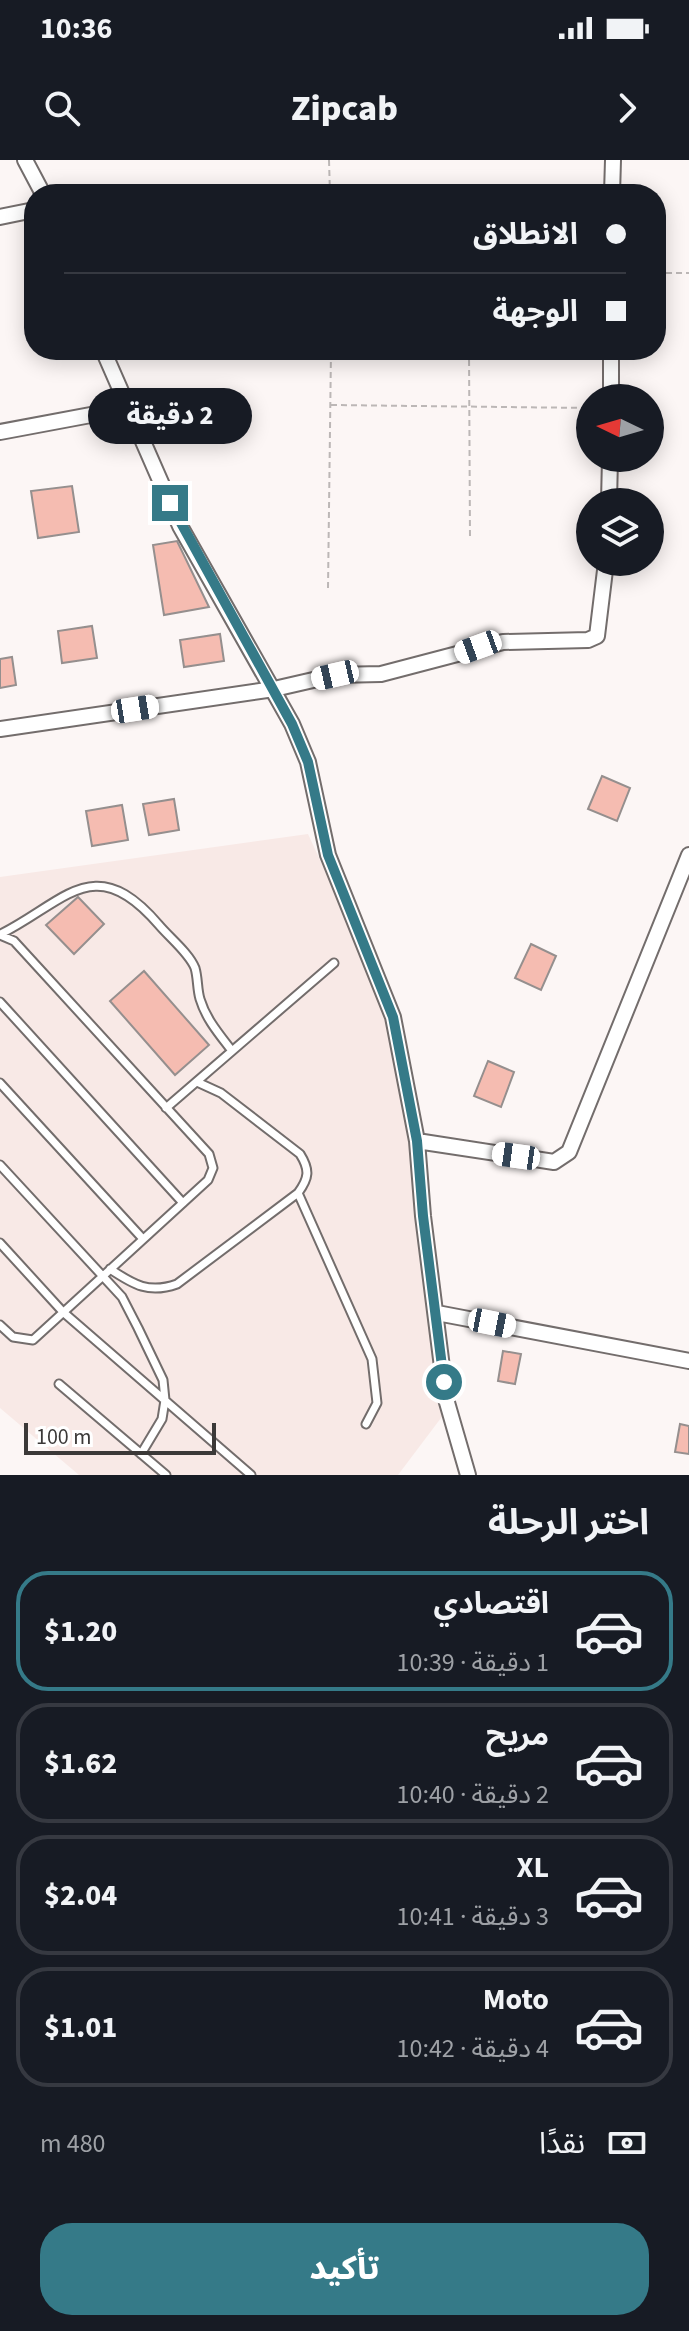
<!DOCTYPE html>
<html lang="ar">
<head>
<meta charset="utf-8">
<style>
  :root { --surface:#171b24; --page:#20242c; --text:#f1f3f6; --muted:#9ea1a6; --line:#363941; --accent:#357a88 }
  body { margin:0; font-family:"Source Sans 3","Noto Sans Arabic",sans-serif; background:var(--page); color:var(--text); direction:rtl; height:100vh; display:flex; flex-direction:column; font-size:30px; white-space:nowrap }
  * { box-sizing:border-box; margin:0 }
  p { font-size:26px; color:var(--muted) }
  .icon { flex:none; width:44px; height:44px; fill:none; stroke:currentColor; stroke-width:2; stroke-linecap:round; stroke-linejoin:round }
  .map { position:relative; height:1315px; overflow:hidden; direction:ltr }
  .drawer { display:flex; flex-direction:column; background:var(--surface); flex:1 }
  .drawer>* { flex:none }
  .hud { position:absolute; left:24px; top:24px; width:642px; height:176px; border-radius:32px; box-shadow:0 4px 20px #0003; direction:rtl; display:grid; align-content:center; height:176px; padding:0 40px; background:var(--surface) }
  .needle { width:52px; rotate:275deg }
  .fabs { position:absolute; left:576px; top:224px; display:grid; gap:16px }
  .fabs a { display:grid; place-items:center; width:88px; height:88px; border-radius:50%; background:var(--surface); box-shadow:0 4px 20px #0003; font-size:40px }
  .scale { position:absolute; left:24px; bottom:20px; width:192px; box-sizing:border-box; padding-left:8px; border:4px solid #3b3938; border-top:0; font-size:22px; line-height:28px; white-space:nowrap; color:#3b3938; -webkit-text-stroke:6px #fff; paint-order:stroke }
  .end { position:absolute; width:36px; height:36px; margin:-18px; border:10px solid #357a88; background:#fff; box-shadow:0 0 0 4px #fff }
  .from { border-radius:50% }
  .bubble { position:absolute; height:56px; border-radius:28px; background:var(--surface); box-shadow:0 4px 20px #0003; font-size:26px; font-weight:800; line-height:56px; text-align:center; direction:rtl }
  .car { position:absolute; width:24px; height:48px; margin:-24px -12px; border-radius:10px; box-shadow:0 0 6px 2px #0007; background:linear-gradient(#fff 24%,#345 0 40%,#fff 0 76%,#345 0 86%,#fff 0) }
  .hud b { display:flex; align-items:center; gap:28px; height:76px; font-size:30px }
  .hud b+b { border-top:2px solid var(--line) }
  .hud i { width:20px; height:20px; background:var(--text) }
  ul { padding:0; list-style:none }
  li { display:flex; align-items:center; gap:24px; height:120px; margin:0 16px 12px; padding:0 24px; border:4px solid var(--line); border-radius:32px }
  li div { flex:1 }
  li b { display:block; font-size:30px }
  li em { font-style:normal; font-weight:800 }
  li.selected { border-color:var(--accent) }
  li>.icon { width:72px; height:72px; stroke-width:1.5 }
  h2 { padding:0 40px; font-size:36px; line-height:96px }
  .pay { display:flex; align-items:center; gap:20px; height:88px; padding:0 40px; font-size:30px }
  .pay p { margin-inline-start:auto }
  .button { display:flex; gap:16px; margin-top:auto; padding:16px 40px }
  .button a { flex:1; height:92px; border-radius:32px; background:var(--accent); color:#fff; font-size:32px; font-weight:800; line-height:92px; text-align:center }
  .status { display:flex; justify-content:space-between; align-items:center; height:56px; padding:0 40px; background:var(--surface); direction:ltr }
  .status svg { height:22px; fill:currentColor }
  header { display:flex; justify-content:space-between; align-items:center; height:104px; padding:0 40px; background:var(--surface); font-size:36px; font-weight:800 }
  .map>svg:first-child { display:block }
  .built { fill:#f8e9e6 }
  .building { fill:#f5bcb1; stroke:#958f8e; stroke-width:2 }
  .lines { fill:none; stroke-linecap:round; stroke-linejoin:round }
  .service-casing { stroke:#736d6c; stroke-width:11 }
  .minor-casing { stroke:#736d6c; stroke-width:18 }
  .path { stroke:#bcb7b6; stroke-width:2; stroke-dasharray:6 4; stroke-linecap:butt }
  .service { stroke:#fff; stroke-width:7 }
  .minor { stroke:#fff; stroke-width:14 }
  .route { stroke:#357a88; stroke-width:10 }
</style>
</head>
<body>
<div class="status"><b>10:36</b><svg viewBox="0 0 49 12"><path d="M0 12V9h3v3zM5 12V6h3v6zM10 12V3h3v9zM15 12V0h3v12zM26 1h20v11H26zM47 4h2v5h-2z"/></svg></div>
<header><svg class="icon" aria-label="forward" viewBox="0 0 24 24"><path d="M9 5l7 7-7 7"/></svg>Zipcab<svg class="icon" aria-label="search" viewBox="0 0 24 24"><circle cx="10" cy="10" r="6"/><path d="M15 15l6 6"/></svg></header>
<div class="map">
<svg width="689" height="1315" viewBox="0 0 689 1315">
  <rect width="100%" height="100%" fill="#fcf6f5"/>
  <!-- built -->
  <path class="built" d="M 308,674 L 397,867 L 444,1254 L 398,1315 L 79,1315 L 0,1248 L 0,717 Z"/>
  <!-- building -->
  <path class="building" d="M 72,326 L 79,372 L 38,378 L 31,331 Z
    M 177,381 L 209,447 L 164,455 L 153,385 Z
    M 92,466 L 97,498 L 62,503 L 58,471 Z
    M 220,474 L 224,501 L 184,507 L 180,480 Z
    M 12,497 L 16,525 L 0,528 L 0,499 Z
    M 602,616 L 630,628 L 617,661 L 588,649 Z
    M 174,639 L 179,670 L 149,675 L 143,644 Z
    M 122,645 L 128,680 L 92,686 L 86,651 Z
    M 78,737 L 104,764 L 74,794 L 46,765 Z
    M 531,784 L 556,796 L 541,830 L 515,818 Z
    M 144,811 L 209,885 L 175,915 L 110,841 Z
    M 488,901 L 514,912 L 501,947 L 474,936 Z
    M 503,1191 L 521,1194 L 515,1224 L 498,1221 Z
    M 680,1264 L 689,1266 L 689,1294 L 675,1292 Z"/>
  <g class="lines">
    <defs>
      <path id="service" d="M 1,774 C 66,741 95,690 159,765 C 170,778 189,793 195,808 C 198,818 197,829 200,839 C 206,859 219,874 232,891
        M 0,775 L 14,781 L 209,994 L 213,1008 L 208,1020 L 33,1180 L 13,1177 L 0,1165
        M 0,842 L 183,1043
        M 0,923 L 143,1079
        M 166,948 L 334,803
        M 0,1005 L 122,1137 L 138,1168 L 163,1220 L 165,1240 L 162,1259 L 141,1294
        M 298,1033 L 372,1199 L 377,1243 L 366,1264
        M 0,1083 L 63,1152 L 251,1315
        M 110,1109 C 134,1125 149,1134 177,1124 L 298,1033 C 309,1018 310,1010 300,994 L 221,933 L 197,922
        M 59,1224 L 166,1315"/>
      <path id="minor" d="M 25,0 L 43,34
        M 612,34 L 613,0
        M 0,57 L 34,50
        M 103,190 L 180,366 L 292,564 L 308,602 L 328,695 L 393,857 L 417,981 L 423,1056 L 446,1239 L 468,1315
        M 611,190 L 611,238
        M 0,272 L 128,248
        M 609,342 L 610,298
        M 0,569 L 274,529 L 335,515 L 381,514 L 503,482 L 588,480 L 597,476 L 606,402
        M 417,981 L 554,1002 L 569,992 L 689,695
        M 437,1153 L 689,1201"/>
    </defs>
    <!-- service casing -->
    <use href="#service" class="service-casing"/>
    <!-- minor casing -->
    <use href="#minor" class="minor-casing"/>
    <!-- path -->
    <path class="path" d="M 329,0 L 330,34
      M 656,113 L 689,113
      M 469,190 L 470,379
      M 331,245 L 590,248
      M 328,428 L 331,190"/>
    <!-- service -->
    <use href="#service" class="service"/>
    <!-- minor -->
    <use href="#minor" class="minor"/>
  </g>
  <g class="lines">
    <!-- route -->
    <path class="route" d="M 170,343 L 292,564 L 308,602 L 328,695 L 393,857 L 417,981 L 423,1056 L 444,1222"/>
  </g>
</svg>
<div class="fabs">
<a><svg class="needle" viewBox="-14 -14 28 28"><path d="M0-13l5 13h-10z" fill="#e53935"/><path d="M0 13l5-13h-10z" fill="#9ea1a6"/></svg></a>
<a><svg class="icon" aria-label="layers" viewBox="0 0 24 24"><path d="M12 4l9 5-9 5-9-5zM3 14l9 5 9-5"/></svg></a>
</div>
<div class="scale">100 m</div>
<i class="end from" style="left:444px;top:1222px"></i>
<i class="end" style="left:170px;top:343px"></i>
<div class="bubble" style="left:88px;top:228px;width:164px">2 دقيقة</div>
<i class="car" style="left:478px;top:487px;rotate:250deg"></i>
<i class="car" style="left:335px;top:515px;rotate:257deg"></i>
<i class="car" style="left:135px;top:549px;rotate:81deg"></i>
<i class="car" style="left:516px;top:996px;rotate:278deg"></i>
<i class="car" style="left:492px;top:1163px;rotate:101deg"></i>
<div class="hud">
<b><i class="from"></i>الانطلاق</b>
<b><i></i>الوجهة</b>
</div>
</div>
<section class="drawer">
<h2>اختر الرحلة</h2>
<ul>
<li class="selected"><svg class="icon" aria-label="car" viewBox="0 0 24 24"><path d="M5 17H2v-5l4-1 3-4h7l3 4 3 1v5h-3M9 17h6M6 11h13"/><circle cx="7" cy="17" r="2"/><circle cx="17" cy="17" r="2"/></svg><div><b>اقتصادي</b><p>1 دقيقة · 10:39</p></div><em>$1.20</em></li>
<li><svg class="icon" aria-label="car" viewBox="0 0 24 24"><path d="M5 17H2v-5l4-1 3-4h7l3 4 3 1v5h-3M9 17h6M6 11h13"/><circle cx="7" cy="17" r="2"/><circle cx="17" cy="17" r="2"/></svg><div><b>مريح</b><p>2 دقيقة · 10:40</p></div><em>$1.62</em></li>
<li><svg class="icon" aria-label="car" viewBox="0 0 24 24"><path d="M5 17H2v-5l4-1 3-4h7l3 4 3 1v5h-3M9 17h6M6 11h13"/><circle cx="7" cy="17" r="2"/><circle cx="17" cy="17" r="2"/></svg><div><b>XL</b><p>3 دقيقة · 10:41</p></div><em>$2.04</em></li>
<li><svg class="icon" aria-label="car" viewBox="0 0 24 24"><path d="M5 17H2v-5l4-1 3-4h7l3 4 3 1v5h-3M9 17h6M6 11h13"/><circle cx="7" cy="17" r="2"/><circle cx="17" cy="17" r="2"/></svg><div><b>Moto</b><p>4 دقيقة · 10:42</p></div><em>$1.01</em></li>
</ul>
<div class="pay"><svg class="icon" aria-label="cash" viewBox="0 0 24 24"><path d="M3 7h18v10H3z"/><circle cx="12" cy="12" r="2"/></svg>نقدًا<p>480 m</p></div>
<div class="button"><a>تأكيد</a></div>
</section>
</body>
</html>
